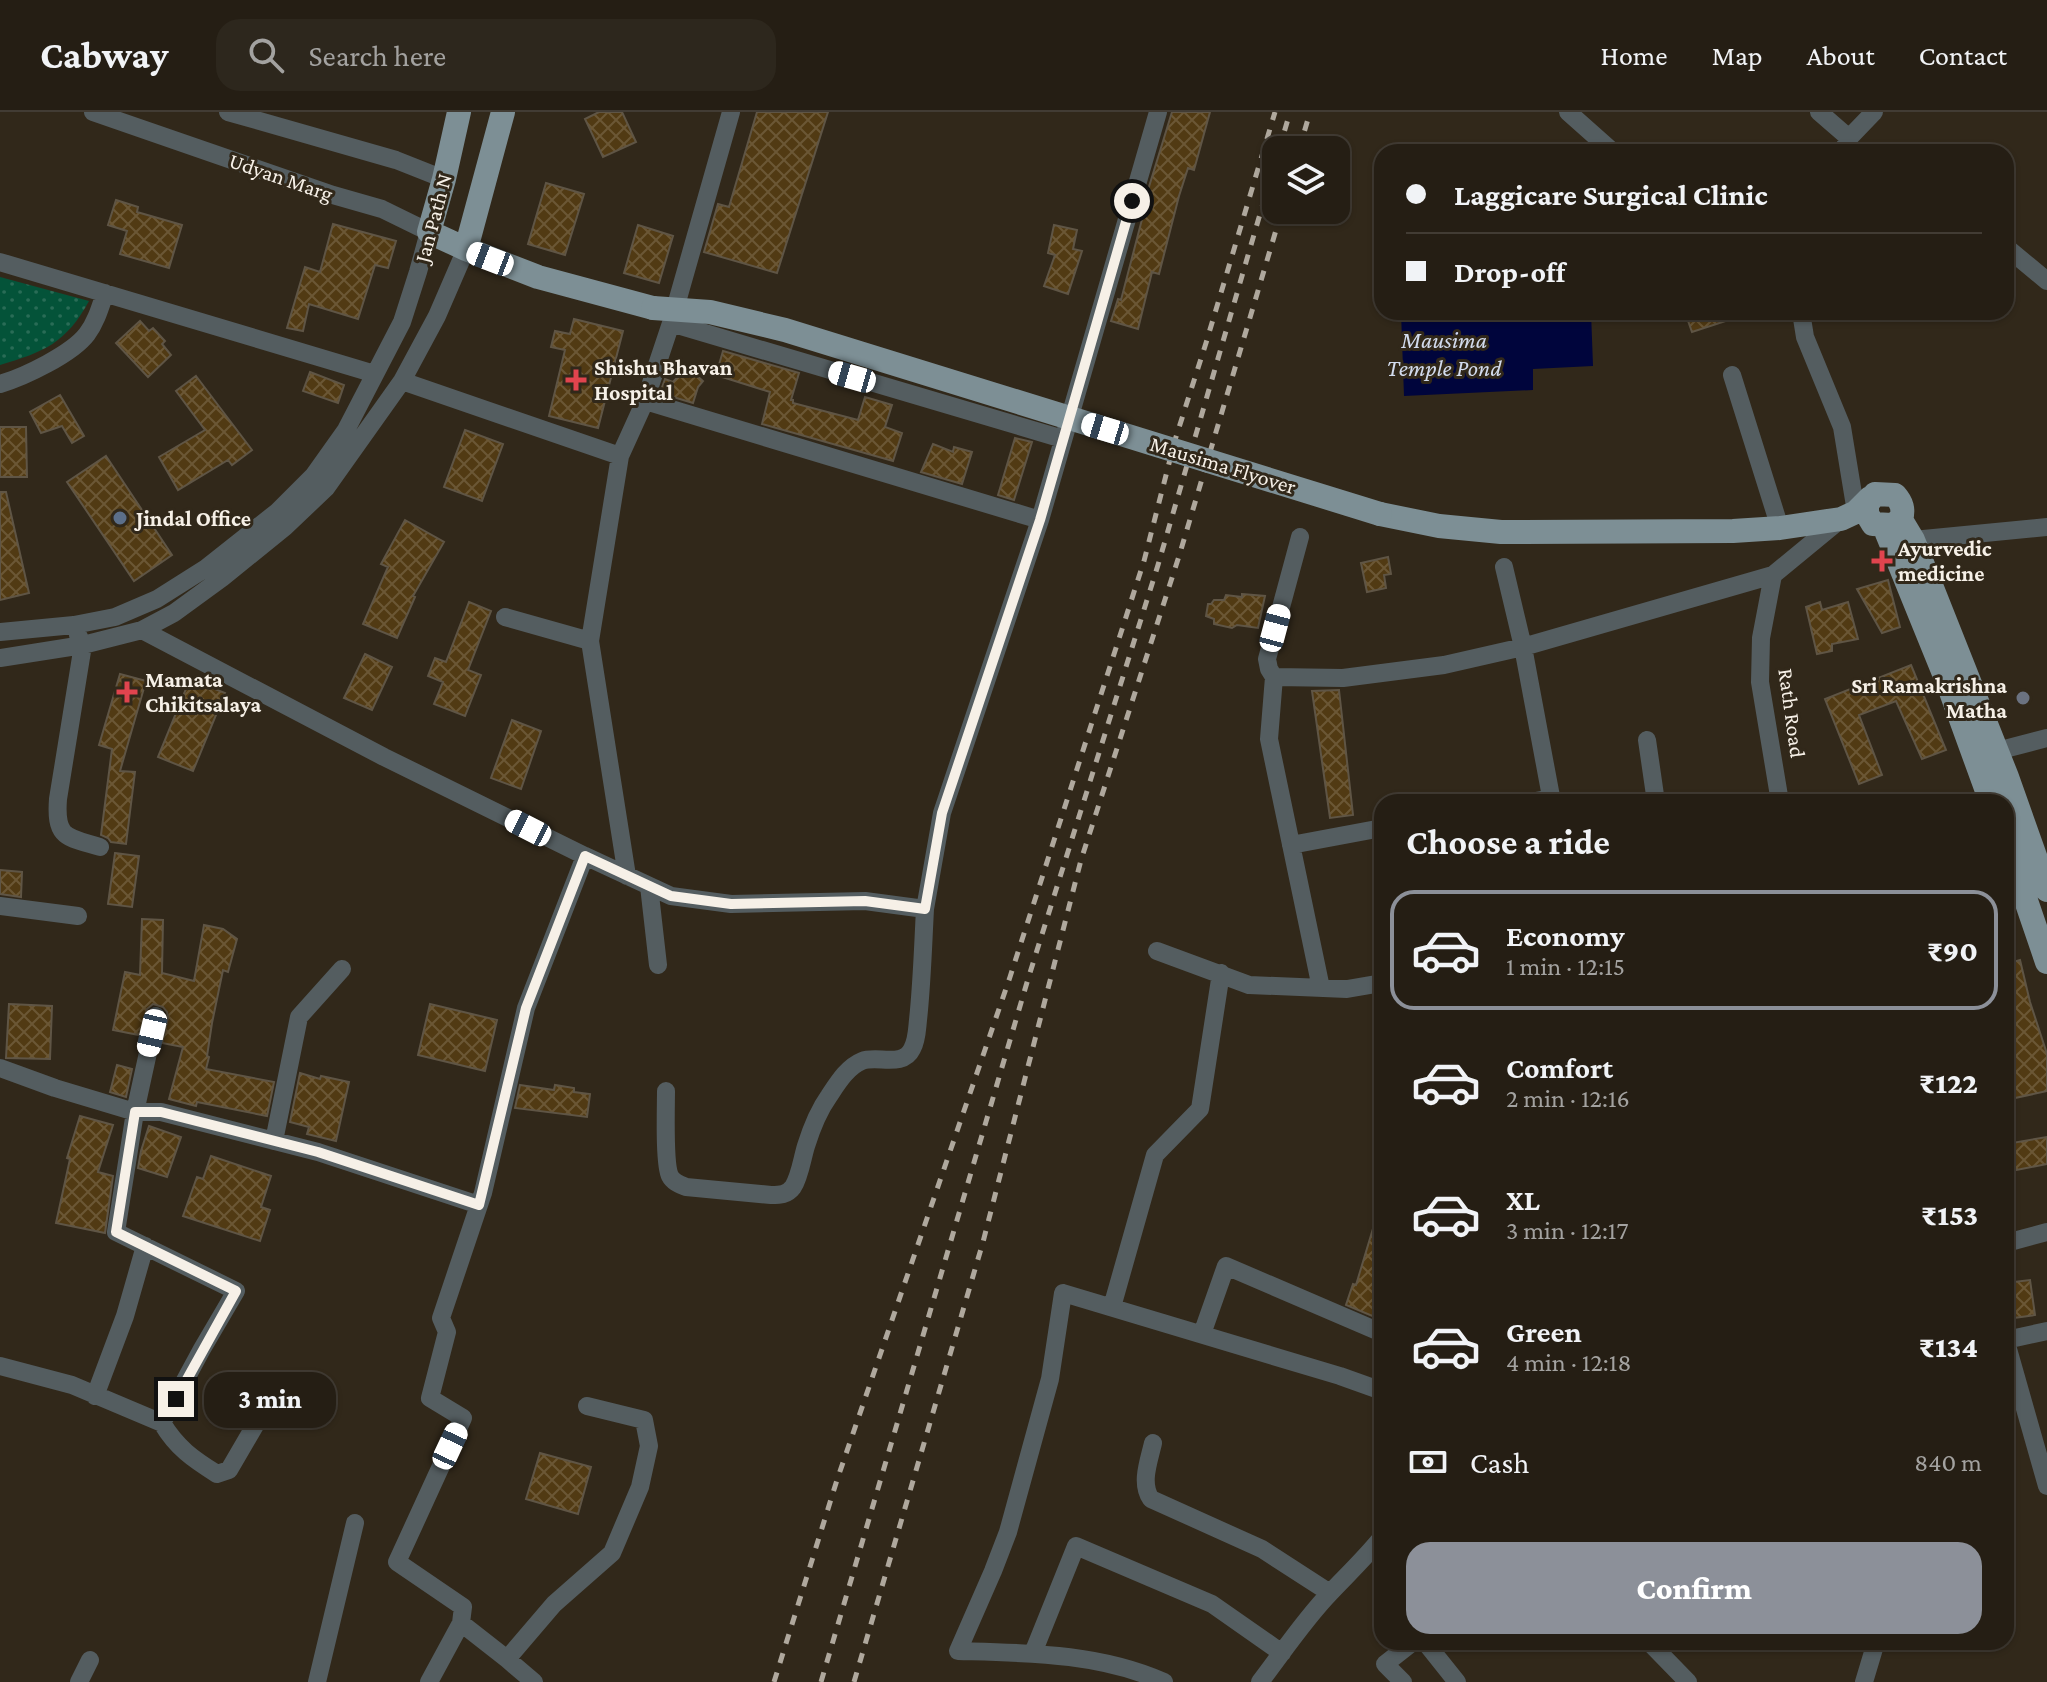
<!DOCTYPE html>
<html lang="en">
<head>
<meta charset="utf-8">
<style>
  :root { --surface:#251e14; --page:#2d271d; --text:#f1f3f6; --muted:#a3a2a0; --line:#423c34; --accent:#8c9099 }
  body { margin:0; font-family:"Crimson Pro",serif; background:var(--page); color:var(--text); height:100vh; display:flex; flex-direction:column; font-size:30px; white-space:nowrap }
  * { box-sizing:border-box; margin:0 }
  p { font-size:26px; color:var(--muted) }
  .icon { flex:none; width:44px; height:44px; fill:none; stroke:currentColor; stroke-width:2; stroke-linecap:round; stroke-linejoin:round }
  .map { position:relative; flex:1; overflow:hidden }
  .side { position:absolute; left:1374px; top:682px; width:640px; height:856px; display:flex; flex-direction:column; background:var(--surface); border-radius:24px; box-shadow:0 2px 6px #0004,0 0 0 2px var(--line) }
  .side>* { flex:none }
  .hud { position:absolute; left:1374px; top:32px; width:640px; height:176px; border-radius:24px; box-shadow:0 2px 6px #0004,0 0 0 2px var(--line); display:grid; align-content:center; height:176px; padding:0 32px; background:var(--surface) }
  .tools { position:absolute; left:1262px; top:24px; display:grid; gap:16px }
  .tools a { display:grid; place-items:center; width:88px; height:88px; border-radius:16px; background:var(--surface); box-shadow:0 2px 6px #0004,0 0 0 2px var(--line); font-size:40px }
  .end { position:absolute; width:36px; height:36px; margin:-18px; border:10px solid #f6f0e7; background:#111; box-shadow:0 0 0 4px #111 }
  .from { border-radius:50% }
  .bubble { position:absolute; height:56px; border-radius:24px; background:var(--surface); box-shadow:0 2px 6px #0004,0 0 0 2px var(--line); font-size:26px; font-weight:800; line-height:56px; text-align:center }
  .car { position:absolute; width:24px; height:48px; margin:-24px -12px; border-radius:10px; box-shadow:0 0 6px 2px #0007; background:linear-gradient(#fff 24%,#345 0 40%,#fff 0 76%,#345 0 86%,#fff 0) }
  .hud b { display:flex; align-items:center; gap:28px; height:76px; font-size:30px }
  .hud b+b { border-top:2px solid var(--line) }
  .hud i { width:20px; height:20px; background:var(--text) }
  ul { padding:0; list-style:none }
  li { display:flex; align-items:center; gap:24px; height:120px; margin:0 16px 12px; padding:0 16px; border:4px solid transparent; border-radius:24px }
  li div { flex:1 }
  li b { display:block; font-size:30px }
  li em { font-style:normal; font-weight:800 }
  li.selected { border-color:var(--accent) }
  li>.icon { width:72px; height:72px; stroke-width:1.5 }
  h2 { padding:0 32px; font-size:36px; line-height:96px }
  .pay { display:flex; align-items:center; gap:20px; height:88px; padding:0 32px; font-size:30px }
  .pay p { margin-inline-start:auto }
  .button { display:flex; gap:16px; margin-top:auto; padding:16px 32px }
  .button a { flex:1; height:92px; border-radius:24px; background:var(--accent); color:#fff; font-size:32px; font-weight:800; line-height:92px; text-align:center }
  header { display:flex; align-items:center; gap:48px; box-sizing:border-box; height:112px; padding:0 40px; background:var(--surface); border-bottom:2px solid var(--line) }
  header strong { font-size:38px }
  nav { display:flex; gap:44px; margin-inline-start:auto; font-size:28px }
  .search { width:560px; height:72px; background:var(--page); display:flex; align-items:center; gap:20px; box-sizing:border-box; padding:0 28px; border-radius:24px; color:var(--muted); font-size:30px }
  .map>svg:first-child { display:block }
  .park { fill:url(#park-dots) }
  .water { fill:#00053c }
  .building { fill:url(#building-cross-hatch); stroke:#5f5545; stroke-width:2 }
  .lines { fill:none; stroke-linecap:round; stroke-linejoin:round }
  .minor { stroke:#545d60; stroke-width:18 }
  .major { stroke:#7d8f95; stroke-width:24 }
  .rail { stroke:#afa89d; stroke-width:5; stroke-dasharray:10 10; stroke-linecap:butt }
  .major-bridge { stroke:#7d8f95; stroke-width:24 }
  .route { stroke:#f6f0e7; stroke-width:10 }
  .health-dot { fill:#e0444e; stroke:#31281a; stroke-width:3 }
  .service-dot { fill:#5c6f8a; stroke:#31281a; stroke-width:3 }
  .worship-dot { fill:#6b7280; stroke:#31281a; stroke-width:3 }
  .labels { text-anchor:middle; dominant-baseline:central; stroke-width:6; stroke-linejoin:round; paint-order:stroke }
  .street-label { font-size:22px; fill:#f6f0e7; stroke:#31281a }
  .poi-label { font-size:22px; font-weight:bold; fill:#f6f0e7; stroke:#31281a; text-anchor:start }
  .water-label { font-size:24px; font-style:italic; fill:#d2dbed; stroke:#31281a }
</style>
</head>
<body>
<header>
<strong>Cabway</strong>
<div class="search"><svg class="icon" aria-label="search" viewBox="0 0 24 24"><circle cx="10" cy="10" r="6"/><path d="M15 15l6 6"/></svg>Search here</div>
<nav><a>Home</a><a>Map</a><a>About</a><a>Contact</a></nav>
</header>
<div class="map">
<svg width="2047" height="1570" viewBox="0 0 2047 1570">
  <defs>
    <pattern id="park-dots" width="8" height="8" patternUnits="userSpaceOnUse" patternTransform="scale(2)"><rect width="8" height="8" fill="#045339"/><path d="M2 2h.1M6 6h.1" fill="none" stroke="#296c56" stroke-width="1.8" stroke-linecap="round"/></pattern>
    <pattern id="building-cross-hatch" width="8" height="8" patternUnits="userSpaceOnUse" patternTransform="scale(2)"><rect width="8" height="8" fill="#513a13"/><path d="M0 0l8 8M0 8l8-8" fill="none" stroke="#6b5735"/></pattern>
  </defs>
  <rect width="100%" height="100%" fill="#31281a"/>
  <!-- park -->
  <path class="park" d="M 0,165 L 89,189 C 66,231 44,240 0,253 Z"/>
  <!-- water -->
  <path class="water" d="M 1401,200 L 1591,200 L 1593,254 L 1533,257 L 1533,278 L 1404,284 Z"/>
  <!-- building -->
  <path class="building" d="M 599,0 L 622,0 L 636,30 L 603,45 L 585,7 Z
    M 757,0 L 828,0 L 777,161 L 704,140 L 718,92 L 729,95 Z
    M 1172,0 L 1210,0 L 1194,58 L 1188,56 L 1179,84 L 1159,162 L 1152,160 L 1138,217 L 1111,209 L 1118,187 L 1121,188 L 1146,92 L 1144,91 Z
    M 546,71 L 584,82 L 565,143 L 528,132 Z
    M 116,88 L 138,95 L 137,100 L 182,113 L 169,156 L 120,142 L 127,119 L 108,113 Z
    M 333,112 L 396,129 L 388,156 L 375,153 L 358,207 L 309,192 L 303,219 L 287,216 L 305,155 L 320,160 Z
    M 638,113 L 673,124 L 659,171 L 624,161 Z
    M 1054,113 L 1077,118 L 1073,137 L 1082,139 L 1068,182 L 1044,174 L 1055,143 L 1048,141 Z
    M 1694,200 L 1744,200 L 1744,203 L 1692,220 L 1686,203 Z
    M 574,207 L 623,219 L 598,316 L 549,304 L 565,238 L 551,235 L 555,219 L 570,222 Z
    M 140,209 L 149,219 L 153,216 L 165,229 L 162,232 L 171,243 L 148,265 L 116,231 Z
    M 723,239 L 799,261 L 791,288 L 793,288 L 793,291 L 858,308 L 865,285 L 892,293 L 885,315 L 902,321 L 893,349 L 762,312 L 770,280 L 716,263 Z
    M 687,255 L 703,269 L 698,275 L 693,291 L 660,281 L 665,267 L 673,270 Z
    M 310,260 L 344,273 L 338,291 L 303,279 Z
    M 196,264 L 252,338 L 232,353 L 228,348 L 178,378 L 159,345 L 205,318 L 176,279 Z
    M 60,283 L 84,324 L 72,331 L 62,314 L 41,321 L 30,300 Z
    M 0,315 L 26,315 L 27,365 L 0,365 Z
    M 465,318 L 503,332 L 482,389 L 444,375 Z
    M 1015,326 L 1032,330 L 1014,388 L 998,383 Z
    M 933,332 L 953,340 L 954,335 L 972,340 L 962,372 L 921,360 Z
    M 106,344 L 172,443 L 134,469 L 67,370 Z
    M 0,380 L 6,380 L 29,481 L 0,488 Z
    M 405,408 L 444,430 L 413,484 L 415,485 L 397,526 L 363,512 L 388,455 L 381,452 Z
    M 1388,445 L 1391,462 L 1384,463 L 1386,476 L 1367,480 L 1361,451 Z
    M 1888,468 L 1900,515 L 1882,521 L 1857,477 Z
    M 1242,482 L 1265,484 L 1258,516 L 1237,513 L 1232,516 L 1214,512 L 1214,507 L 1206,504 L 1208,492 L 1211,492 L 1214,488 L 1224,488 L 1226,483 L 1242,485 Z
    M 469,490 L 491,499 L 468,558 L 481,563 L 465,604 L 434,592 L 443,570 L 428,564 L 435,546 L 446,550 Z
    M 1820,490 L 1822,498 L 1848,490 L 1858,527 L 1832,532 L 1832,539 L 1817,542 L 1806,495 Z
    M 365,542 L 392,555 L 372,598 L 344,586 Z
    M 1911,553 L 1946,638 L 1922,647 L 1896,589 L 1859,603 L 1882,663 L 1859,672 L 1825,587 Z
    M 120,562 L 146,569 L 120,659 L 135,660 L 126,732 L 111,730 L 108,726 L 101,723 L 112,637 L 99,633 Z
    M 190,567 L 225,581 L 193,659 L 158,645 Z
    M 1339,578 L 1353,703 L 1330,706 L 1312,579 Z
    M 512,608 L 541,619 L 521,677 L 491,666 Z
    M 115,741 L 139,744 L 132,795 L 108,792 Z
    M 0,758 L 22,760 L 21,785 L 0,782 Z
    M 142,807 L 163,808 L 162,861 L 194,869 L 204,813 L 223,817 L 237,827 L 228,860 L 223,858 L 212,911 L 207,944 L 209,945 L 206,957 L 274,970 L 267,1004 L 197,990 L 196,994 L 169,987 L 183,935 L 162,931 L 168,906 L 167,900 L 163,895 L 153,892 L 147,897 L 139,923 L 113,918 L 125,860 L 140,863 Z
    M 2020,848 L 2030,890 L 2047,942 L 2047,979 L 2006,988 L 2006,852 Z
    M 9,892 L 52,894 L 50,947 L 6,946 Z
    M 430,892 L 497,908 L 485,959 L 418,943 Z
    M 117,953 L 132,957 L 126,985 L 110,980 Z
    M 300,961 L 320,967 L 321,964 L 349,970 L 336,1029 L 307,1022 L 309,1015 L 290,1010 Z
    M 520,973 L 554,978 L 555,973 L 574,976 L 574,980 L 590,982 L 587,1005 L 515,996 Z
    M 80,1004 L 113,1013 L 98,1060 L 113,1064 L 105,1121 L 56,1111 L 70,1047 L 67,1046 Z
    M 149,1014 L 181,1025 L 167,1065 L 138,1056 L 141,1039 Z
    M 2047,1025 L 2047,1052 L 2006,1060 L 2006,1032 Z
    M 211,1044 L 271,1064 L 261,1095 L 270,1098 L 260,1129 L 183,1104 L 197,1065 L 203,1067 Z
    M 1378,1100 L 1382,1100 L 1382,1208 L 1346,1193 L 1353,1172 L 1356,1173 Z
    M 2030,1168 L 2035,1203 L 2006,1207 L 2006,1171 Z
    M 540,1341 L 591,1355 L 578,1402 L 526,1387 Z"/>
  <g class="lines">
    <!-- minor -->
    <path class="minor" d="M 228,0 L 396,48 L 444,67
      M 1568,0 L 1613,40
      M 1819,0 L 1849,26
      M 1842,40 L 1849,26 L 1874,0
      M 2006,135 L 2047,169
      M 0,150 L 375,262
      M 1801,200 L 1805,225 L 1842,315 L 1856,400
      M 671,211 L 1063,327
      M 1732,263 L 1780,416
      M 402,269 L 620,344
      M 0,272 C 24,265 72,242 87,222 C 96,210 100,196 105,181
      M 645,289 L 1040,408
      M 1300,425 L 1267,547 L 1269,557 L 1274,565 L 1343,566 L 1444,553 L 1523,535 L 1773,463
      M 1913,428 L 2047,415
      M 1504,455 L 1523,535 L 1552,690
      M 505,505 L 590,529
      M 142,518 L 384,645 L 585,744 L 671,784 L 731,792 L 865,789 L 925,797 L 942,701 L 1040,408 L 1158,0
      M 0,520 L 74,513 L 115,505 L 157,487 L 206,456 L 277,400 L 314,363 L 346,318 L 402,210 L 418,160 L 429,120 L 382,97 L 333,83 L 93,0
      M 78,523 L 83,533 L 58,687 C 55,727 67,725 100,735
      M 0,546 L 83,533 L 142,518 L 174,501 L 222,466 L 285,415 L 326,376 L 402,269 L 437,204 L 466,137
      M 1274,565 L 1269,627 L 1321,876
      M 1647,628 L 1656,690
      M 1997,639 L 2047,626
      M 1530,690 L 1552,686
      M 1780,690 L 1760,570 L 1761,526 L 1773,463 L 1841,407
      M 1291,733 L 1382,716
      M 627,764 L 590,529 L 620,344 L 645,289 L 671,211 L 731,0
      M 649,774 L 658,853
      M 0,794 L 78,804
      M 1157,839 L 1249,873 L 1347,877 L 1382,871
      M 0,956 L 55,976 L 135,1000 L 161,1000 L 318,1040 L 479,1093
      M 666,979 C 666,995 664,1052 670,1064 C 673,1070 679,1072 686,1075 L 771,1083 C 780,1083 787,1083 793,1075 C 800,1064 802,1047 806,1034 C 811,1018 819,998 829,984 C 837,972 847,955 862,949 C 877,943 903,956 912,937 C 917,928 917,917 918,908 C 922,871 923,834 925,797
      M 274,1029 L 299,905 L 342,857
      M 2006,1131 L 2047,1120
      M 1112,1195 L 1155,1043 L 1200,997 L 1221,861
      M 1202,1222 L 1226,1154 L 1382,1221
      M 2006,1228 L 2047,1219
      M 2006,1230 L 2047,1374
      M 0,1254 L 72,1273 L 162,1311 L 202,1237 L 236,1179 L 116,1120 L 135,1000 L 156,904
      M 95,1284 L 125,1204 L 145,1134
      M 162,1311 C 177,1336 193,1347 217,1362 L 229,1358 L 278,1274
      M 1153,1331 C 1149,1349 1140,1371 1151,1387 L 1262,1437 L 1330,1481
      M 461,1511 L 507,1547 L 554,1492 L 612,1441 L 640,1375 L 649,1334 L 644,1308 L 587,1294
      M 1425,1530 L 1457,1570
      M 1649,1530 L 1688,1570
      M 1033,1541 L 1076,1434 L 1212,1492 L 1282,1541
      M 507,1547 L 534,1570
      M 79,1570 L 90,1548
      M 317,1570 L 355,1411
      M 429,1570 L 461,1511 L 463,1495 L 397,1450 L 463,1306 L 430,1286 L 447,1220 L 441,1206 L 483,1081 L 526,896 L 585,744
      M 1164,1570 C 1099,1541 1028,1541 958,1539 L 993,1459 L 1008,1420 L 1050,1267 L 1063,1181 L 1340,1264 L 1382,1279
      M 1260,1570 C 1283,1540 1304,1508 1330,1481 C 1348,1462 1366,1445 1382,1425
      M 1403,1570 L 1385,1552 L 1413,1530
      M 1864,1570 L 1876,1530"/>
    <!-- major -->
    <path class="major" d="M 459,0 L 444,67 L 429,120 L 466,137 L 538,165 L 653,196
      M 466,137 L 503,0
      M 1875,382 L 1895,383 C 1902,391 1904,397 1901,408 L 1892,413 L 1873,412 L 1867,402 L 1867,392 Z
      M 1380,402 L 1439,414 L 1501,420 L 1733,419 L 1780,416 L 1841,407 L 1856,400 L 1870,386
      M 1901,408 L 1913,428 L 2007,665 L 2047,778
      M 1884,414 L 1947,569 L 1991,690
      M 2006,730 L 2047,850"/>
    <!-- rail -->
    <path class="rail" d="M 1279,38 L 1290,0
      M 1299,38 L 1310,0
      M 774,1570 L 837,1368 L 1010,865 L 1144,449 L 1175,328 L 1206,231 L 1275,0
      M 821,1570 L 1028,867 L 1158,453 L 1276,47
      M 854,1570 L 983,1130 L 1081,748 L 1180,441 L 1282,98"/>
    <!-- major-bridge -->
    <path class="major-bridge" d="M 653,196 L 710,200 L 785,218 L 1380,402"/>
  </g>
  <g class="lines">
    <!-- route -->
    <path class="route" d="M 176,1287 L 236,1179 L 116,1120 L 135,1000 L 161,1000 L 318,1040 L 479,1093 L 526,896 L 585,744 L 671,784 L 731,792 L 865,789 L 925,797 L 942,701 L 1040,408 L 1132,89"/>
  </g>
  <!-- markers -->
  <g class="health-dot">
    <path d="M572 256h8v8h8v8h-8v8h-8v-8h-8v-8h8z"/>
    <path d="M1878 437h8v8h8v8h-8v8h-8v-8h-8v-8h8z"/>
    <path d="M123 568h8v8h8v8h-8v8h-8v-8h-8v-8h8z"/>
  </g>
  <circle class="service-dot" cx="120" cy="406" r="8"/>
  <circle class="worship-dot" cx="2023" cy="586" r="8"/>
  <g class="labels">
    <!-- street labels -->
    <g class="street-label">
      <text transform="translate(281 65) rotate(19)">Udyan Marg</text>
      <text transform="translate(433 106) rotate(-75)">Jan Path N</text>
      <text transform="translate(1223 353) rotate(17)">Mausima Flyover</text>
      <text transform="translate(1792 601) rotate(82)">Rath Road</text>
    </g>
    <!-- poi labels -->
    <g class="poi-label">
      <text x="594" y="255">Shishu Bhavan<tspan x="594" dy="25">Hospital</tspan></text>
      <text x="136" y="406">Jindal Office</text>
      <text x="1898" y="436">Ayurvedic<tspan x="1898" dy="25">medicine</tspan></text>
      <text x="145" y="567">Mamata<tspan x="145" dy="25">Chikitsalaya</tspan></text>
      <text x="2007" y="573" text-anchor="end">Sri Ramakrishna<tspan x="2007" dy="25">Matha</tspan></text>
    </g>
    <!-- water labels -->
    <g class="water-label">
      <text x="1444" y="227">Mausima<tspan x="1444" dy="28">Temple Pond</tspan></text>
    </g>
  </g>
</svg>
<div class="tools">
<a><svg class="icon" aria-label="layers" viewBox="0 0 24 24"><path d="M12 4l9 5-9 5-9-5zM3 14l9 5 9-5"/></svg></a>
</div>
<i class="end from" style="left:1132px;top:89px"></i>
<i class="end" style="left:176px;top:1287px"></i>
<div class="bubble" style="left:204px;top:1260px;width:132px">3 min</div>
<i class="car" style="left:490px;top:147px;rotate:291deg"></i>
<i class="car" style="left:852px;top:265px;rotate:286deg"></i>
<i class="car" style="left:1105px;top:317px;rotate:287deg"></i>
<i class="car" style="left:1275px;top:516px;rotate:15deg"></i>
<i class="car" style="left:528px;top:716px;rotate:297deg"></i>
<i class="car" style="left:152px;top:921px;rotate:193deg"></i>
<i class="car" style="left:450px;top:1334px;rotate:25deg"></i>
<div class="hud">
<b><i class="from"></i>Laggicare Surgical Clinic</b>
<b><i></i>Drop-off</b>
</div>
<section class="side">
<h2>Choose a ride</h2>
<ul>
<li class="selected"><svg class="icon" aria-label="car" viewBox="0 0 24 24"><path d="M5 17H2v-5l4-1 3-4h7l3 4 3 1v5h-3M9 17h6M6 11h13"/><circle cx="7" cy="17" r="2"/><circle cx="17" cy="17" r="2"/></svg><div><b>Economy</b><p>1 min · 12:15</p></div><em>₹90</em></li>
<li><svg class="icon" aria-label="car" viewBox="0 0 24 24"><path d="M5 17H2v-5l4-1 3-4h7l3 4 3 1v5h-3M9 17h6M6 11h13"/><circle cx="7" cy="17" r="2"/><circle cx="17" cy="17" r="2"/></svg><div><b>Comfort</b><p>2 min · 12:16</p></div><em>₹122</em></li>
<li><svg class="icon" aria-label="car" viewBox="0 0 24 24"><path d="M5 17H2v-5l4-1 3-4h7l3 4 3 1v5h-3M9 17h6M6 11h13"/><circle cx="7" cy="17" r="2"/><circle cx="17" cy="17" r="2"/></svg><div><b>XL</b><p>3 min · 12:17</p></div><em>₹153</em></li>
<li><svg class="icon" aria-label="car" viewBox="0 0 24 24"><path d="M5 17H2v-5l4-1 3-4h7l3 4 3 1v5h-3M9 17h6M6 11h13"/><circle cx="7" cy="17" r="2"/><circle cx="17" cy="17" r="2"/></svg><div><b>Green</b><p>4 min · 12:18</p></div><em>₹134</em></li>
</ul>
<div class="pay"><svg class="icon" aria-label="cash" viewBox="0 0 24 24"><path d="M3 7h18v10H3z"/><circle cx="12" cy="12" r="2"/></svg>Cash<p>840 m</p></div>
<div class="button"><a>Confirm</a></div>
</section>
</div>
</body>
</html>
